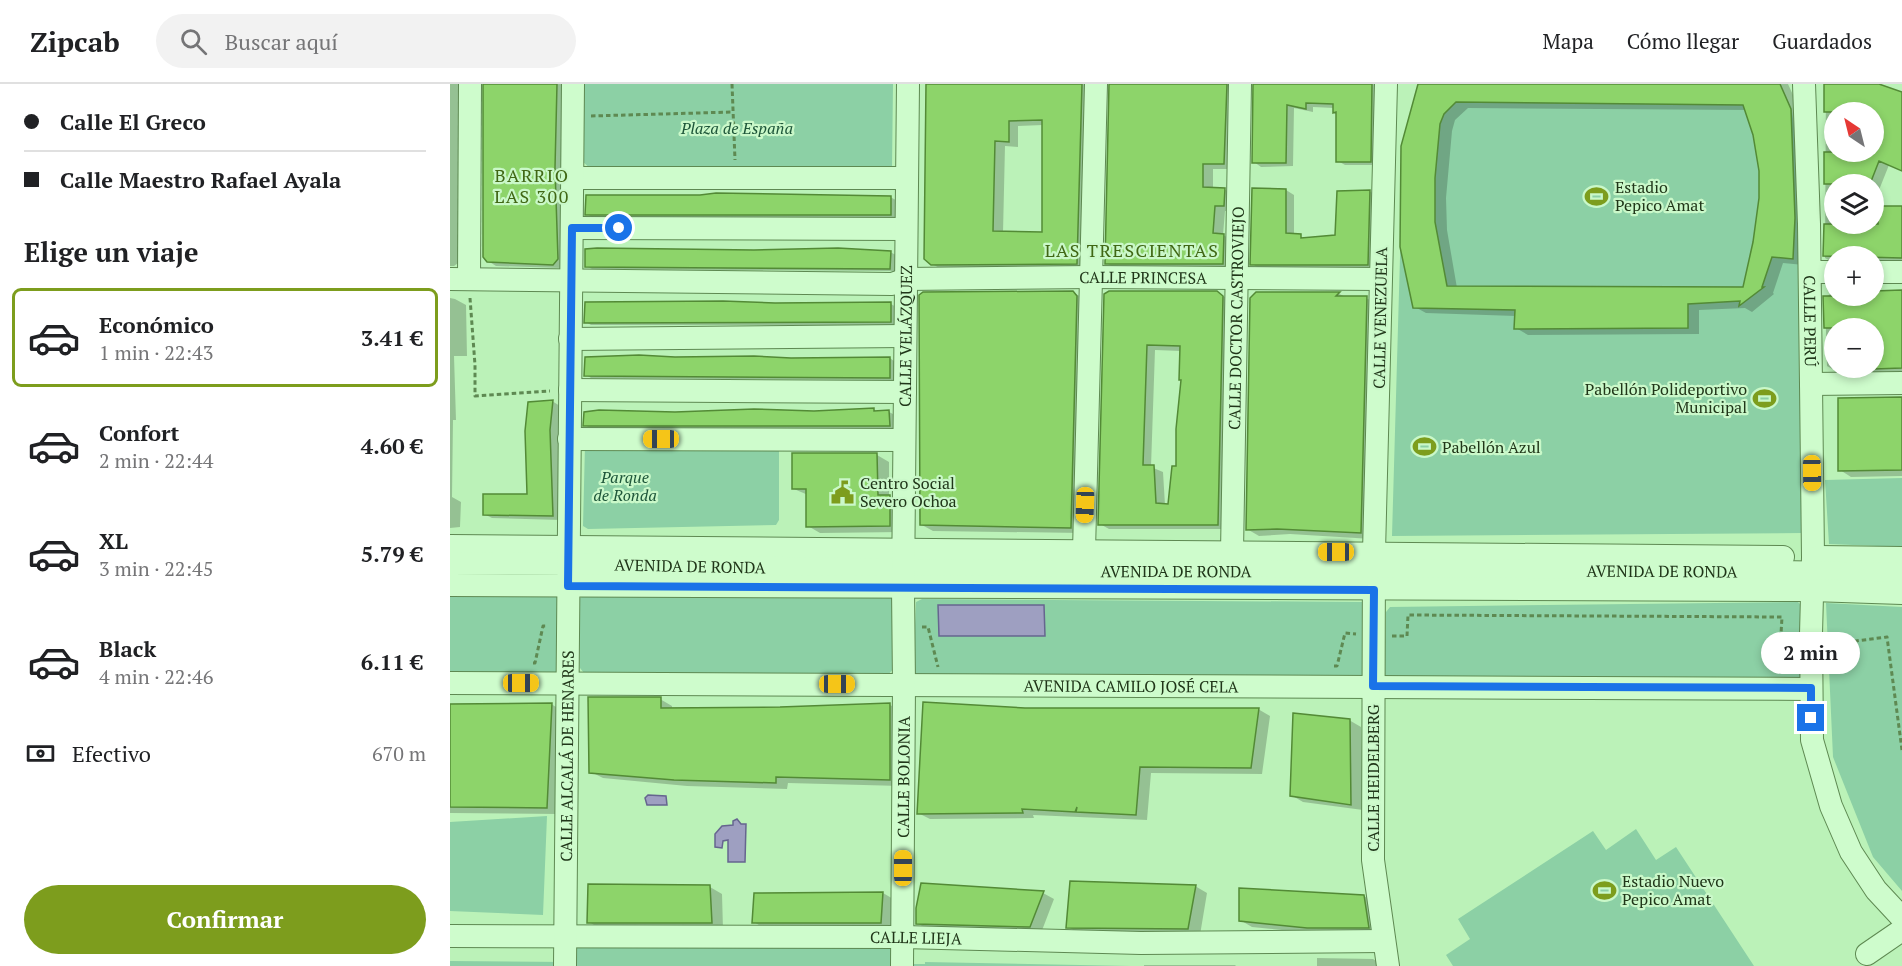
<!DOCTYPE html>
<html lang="es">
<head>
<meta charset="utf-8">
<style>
  :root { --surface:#fff; --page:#f2f2f2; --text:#202124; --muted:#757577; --line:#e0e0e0; --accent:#7d9d1d }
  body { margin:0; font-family:"PT Serif",serif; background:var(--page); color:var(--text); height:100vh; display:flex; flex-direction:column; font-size:22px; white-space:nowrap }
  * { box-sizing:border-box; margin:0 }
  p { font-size:20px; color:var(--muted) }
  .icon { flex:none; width:33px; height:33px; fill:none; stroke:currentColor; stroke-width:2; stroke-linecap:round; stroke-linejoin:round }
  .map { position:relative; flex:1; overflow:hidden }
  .side { display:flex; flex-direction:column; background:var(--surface); width:450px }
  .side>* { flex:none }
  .top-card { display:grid; align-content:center; height:132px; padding:0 24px; background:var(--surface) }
  .needle { width:39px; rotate:325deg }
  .buttons { position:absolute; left:1374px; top:18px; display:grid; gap:12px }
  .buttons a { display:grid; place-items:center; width:60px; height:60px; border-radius:50%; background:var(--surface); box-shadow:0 3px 9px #0003; font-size:30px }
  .end { position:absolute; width:27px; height:27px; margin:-14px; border:8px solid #1a73e8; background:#fff; box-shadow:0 0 0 3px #fff }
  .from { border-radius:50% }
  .bubble { position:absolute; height:42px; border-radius:21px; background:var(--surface); box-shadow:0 3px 9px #0003; font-size:20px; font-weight:800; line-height:42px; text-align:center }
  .car { position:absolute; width:18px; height:36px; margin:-18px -9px; border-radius:8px; box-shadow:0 0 4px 2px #0007; background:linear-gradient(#f5c518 24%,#345 0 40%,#f5c518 0 76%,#345 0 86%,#f5c518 0) }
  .top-card b { display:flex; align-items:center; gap:21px; height:57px; font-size:22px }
  .top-card b+b { border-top:2px solid var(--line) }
  .top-card i { width:15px; height:15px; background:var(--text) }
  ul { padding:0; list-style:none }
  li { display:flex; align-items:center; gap:18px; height:99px; margin:0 12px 9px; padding:0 12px; border:3px solid transparent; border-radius:9px }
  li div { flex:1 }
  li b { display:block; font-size:22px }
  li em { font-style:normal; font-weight:800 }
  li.active { border-color:var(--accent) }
  li>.icon { width:54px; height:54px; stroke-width:1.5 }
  h2 { padding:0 24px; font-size:27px; line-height:72px }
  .pay { display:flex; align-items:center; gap:15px; height:66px; padding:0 24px; font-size:22px }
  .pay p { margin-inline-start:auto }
  .cta { display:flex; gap:12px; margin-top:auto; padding:12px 24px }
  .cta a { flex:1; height:69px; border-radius:36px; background:var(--accent); color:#fff; font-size:24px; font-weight:800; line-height:69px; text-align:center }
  header { display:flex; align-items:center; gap:36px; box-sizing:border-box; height:84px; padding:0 30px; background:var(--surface); border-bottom:2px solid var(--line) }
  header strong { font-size:28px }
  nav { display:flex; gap:33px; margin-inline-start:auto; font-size:21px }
  .search { width:420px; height:54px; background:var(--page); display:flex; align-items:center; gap:15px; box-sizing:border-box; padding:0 21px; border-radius:33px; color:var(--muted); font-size:22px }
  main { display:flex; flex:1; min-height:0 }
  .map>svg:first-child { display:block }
  .green { fill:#8cd0a5 }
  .water { fill:#9e9fc1; stroke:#66658f; stroke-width:1.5 }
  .shadow { fill:#0003; fill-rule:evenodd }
  .building { fill:#8dd46a; stroke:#538a36; stroke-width:1.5; fill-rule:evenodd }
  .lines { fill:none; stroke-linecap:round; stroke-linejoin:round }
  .minor-casing { stroke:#5e8952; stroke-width:24 }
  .path { stroke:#5e8952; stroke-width:3; stroke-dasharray:4.5 3; stroke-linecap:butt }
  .minor { stroke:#cefccc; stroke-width:22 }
  .route { stroke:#1a73e8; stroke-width:8 }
  .labels { text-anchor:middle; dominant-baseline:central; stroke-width:4.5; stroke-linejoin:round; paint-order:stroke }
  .park-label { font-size:16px; font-style:italic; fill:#1d5539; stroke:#caf8c9 }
  .poi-label { font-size:16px; fill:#203619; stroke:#caf8c9; text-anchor:start }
  .street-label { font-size:16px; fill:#203619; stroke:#caf8c9 }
  .neighbourhood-label { font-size:18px; letter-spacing:1.5px; fill:#406714; stroke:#caf8c9 }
</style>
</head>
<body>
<header>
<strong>Zipcab</strong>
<div class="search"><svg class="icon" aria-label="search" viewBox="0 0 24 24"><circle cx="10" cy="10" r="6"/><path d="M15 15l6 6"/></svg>Buscar aquí</div>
<nav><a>Mapa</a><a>Cómo llegar</a><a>Guardados</a></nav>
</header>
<main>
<section class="side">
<div class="top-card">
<b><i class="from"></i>Calle El Greco</b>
<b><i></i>Calle Maestro Rafael Ayala</b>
</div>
<h2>Elige un viaje</h2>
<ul>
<li class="active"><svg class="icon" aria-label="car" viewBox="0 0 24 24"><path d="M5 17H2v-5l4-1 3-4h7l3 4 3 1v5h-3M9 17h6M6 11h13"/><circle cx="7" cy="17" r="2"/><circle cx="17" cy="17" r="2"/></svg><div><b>Económico</b><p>1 min · 22:43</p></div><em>3.41 €</em></li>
<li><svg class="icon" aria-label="car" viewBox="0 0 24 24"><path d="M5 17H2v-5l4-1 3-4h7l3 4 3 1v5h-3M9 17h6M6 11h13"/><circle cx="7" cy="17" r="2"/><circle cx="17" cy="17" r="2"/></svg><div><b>Confort</b><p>2 min · 22:44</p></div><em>4.60 €</em></li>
<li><svg class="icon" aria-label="car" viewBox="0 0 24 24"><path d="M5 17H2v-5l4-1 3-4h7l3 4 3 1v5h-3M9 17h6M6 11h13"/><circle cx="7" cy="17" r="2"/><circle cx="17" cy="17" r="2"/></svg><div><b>XL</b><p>3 min · 22:45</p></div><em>5.79 €</em></li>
<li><svg class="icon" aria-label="car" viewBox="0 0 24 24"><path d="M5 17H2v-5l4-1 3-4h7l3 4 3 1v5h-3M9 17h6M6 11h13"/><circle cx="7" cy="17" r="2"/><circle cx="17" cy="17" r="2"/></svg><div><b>Black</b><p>4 min · 22:46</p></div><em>6.11 €</em></li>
</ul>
<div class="pay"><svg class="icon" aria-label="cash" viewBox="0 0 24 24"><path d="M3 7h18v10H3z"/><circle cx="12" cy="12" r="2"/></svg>Efectivo<p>670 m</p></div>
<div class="cta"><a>Confirmar</a></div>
</section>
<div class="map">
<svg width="1452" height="882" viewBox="0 0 1452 882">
  <rect width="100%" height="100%" fill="#bbf2b8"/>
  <!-- green -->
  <path class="green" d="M 132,0 L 443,0 L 442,84 L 142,86 L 132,77 Z
    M 969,0 L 1330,0 L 1342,27 L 1351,96 L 1353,449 L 942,452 L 951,138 L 951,62 L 967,3 Z
    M 135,361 L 329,363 L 329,436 L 326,441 L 138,445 L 133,442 Z
    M 1452,394 L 1452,463 L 1379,460 L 1375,396 Z
    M 0,510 L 107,510 L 109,515 L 109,585 L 106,589 L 0,589 Z
    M 133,512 L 441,512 L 445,517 L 443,585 L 438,591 L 134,589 L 130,584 L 129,515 Z
    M 472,515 L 913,518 L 913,592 L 466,592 L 463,590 L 466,518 Z
    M 1348,518 L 1352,522 L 1352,591 L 1347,596 L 937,595 L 934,589 L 936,528 L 940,523 Z
    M 1376,519 L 1452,523 L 1452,807 L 1423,773 L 1383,673 Z
    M 97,732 L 93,831 L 0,827 L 0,738 Z
    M 1186,745 L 1206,776 L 1226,763 L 1304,882 L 1003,882 L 996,871 L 1020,855 L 1008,835 L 1143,747 L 1156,766 Z
    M 115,852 L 453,853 L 453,880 L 475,880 L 475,878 L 681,882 L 0,882 L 0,877 L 115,878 Z"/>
  <!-- water -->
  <path class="water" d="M 488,521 L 594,521 L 595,552 L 489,552 Z
    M 198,711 L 216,712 L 217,721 L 197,721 L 195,714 Z
    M 287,735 L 291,740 L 296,740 L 295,778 L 278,778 L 278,756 L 273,757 L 272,764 L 265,763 L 265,750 L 272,742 L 283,741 L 283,737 Z"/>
  <!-- shadow -->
  <path class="shadow" d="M 0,0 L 10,0 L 11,177 L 4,182 L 0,182 Z
    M 35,0 L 114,0 L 111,184 L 46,182 L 38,177 Z
    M 477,0 L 644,0 L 637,185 L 493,186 L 482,180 ZM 593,41 L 593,150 L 553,149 L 555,62 L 568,63 L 568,42 Z
    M 661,0 L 787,0 L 784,85 L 763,85 L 763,105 L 774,105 L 784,111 L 784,127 L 775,127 L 773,151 L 784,157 L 783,185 L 667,185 L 656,179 Z
    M 805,0 L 928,0 L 928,81 L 895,81 L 888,77 L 888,30 L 884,28 L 884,24 L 863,23 L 863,28 L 844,24 L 843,82 L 811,83 L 804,78 Z
    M 971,0 L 1338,0 L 1353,33 L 1354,181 L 1333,179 L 1323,209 L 1324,210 L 1302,228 L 1295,224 L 1249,226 L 1249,250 L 1078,251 L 1066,244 L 1066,232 L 976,229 L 965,223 ZM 1018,24 L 1296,26 L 1305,51 L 1311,87 L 1311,114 L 1304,158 L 1295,204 L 1007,204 L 997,146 L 996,114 L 1002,47 L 1005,36 Z
    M 1376,0 L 1425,0 L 1452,10 L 1452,87 L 1439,81 L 1429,106 L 1429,123 L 1452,124 L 1452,179 L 1424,183 L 1424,172 L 1384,172 L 1384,179 L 1375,174 ZM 1384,28 L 1424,28 L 1424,68 L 1384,68 ZM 1384,100 L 1424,100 L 1424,140 L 1384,140 Z
    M 836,106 L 844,111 L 844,151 L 856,155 L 886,152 L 919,107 L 928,112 L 926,186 L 811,185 L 802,180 Z
    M 440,113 L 446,116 L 446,134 L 142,133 L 137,130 Z
    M 440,168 L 446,171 L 445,187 L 142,185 L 136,182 Z
    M 1452,207 L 1452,289 L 1393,291 L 1377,282 L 1375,215 L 1380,210 L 1384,210 L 1384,212 L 1424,212 L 1424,208 ZM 1384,244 L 1424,244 L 1424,284 L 1384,284 Z
    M 623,208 L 634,215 L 632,449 L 483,447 L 472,441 Z
    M 767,209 L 777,214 L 777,445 L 659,445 L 650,440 L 656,211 ZM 705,266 L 731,267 L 732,296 L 727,383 L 720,421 L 715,421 L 713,388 L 701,383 Z
    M 807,209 L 889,210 L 896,213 L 916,214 L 928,220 L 922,455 L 840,450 L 809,452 L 797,445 Z
    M 0,214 L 5,215 L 16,221 L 17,272 L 4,272 L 6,336 L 3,336 L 2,413 L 11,418 L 10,443 L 0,444 Z
    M 441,220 L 446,223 L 446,241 L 141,241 L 136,238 Z
    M 440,274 L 445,278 L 445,296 L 141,294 L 136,291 L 225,275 Z
    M 1452,314 L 1452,392 L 1401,393 L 1390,386 Z
    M 102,317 L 110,322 L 108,351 L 111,436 L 42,434 L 34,430 L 79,411 Z
    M 424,326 L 428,328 L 439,328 L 445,331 L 445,345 L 140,344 L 135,341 Z
    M 427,371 L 439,378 L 439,413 L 452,419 L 451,448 L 370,449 L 358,442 L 358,411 L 344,405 Z
    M 210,615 L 222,622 L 222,626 L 440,621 L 452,627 L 451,702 L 338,699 L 337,705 L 237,702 L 153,694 L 141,688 Z
    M 101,620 L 113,627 L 108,730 L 0,729 L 0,622 Z
    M 575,625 L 808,625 L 820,632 L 812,690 L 701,689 L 697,736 L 583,731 L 584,734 L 480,735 L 468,729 Z
    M 899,636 L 911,643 L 913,726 L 853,718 L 841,711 Z
    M 745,802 L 757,809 L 750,851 L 629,849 L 618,843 Z
    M 260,803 L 272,810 L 273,845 L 151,845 L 139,838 Z
    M 433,809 L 445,816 L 442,845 L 315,845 L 304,838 L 306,810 Z
    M 593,809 L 604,815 L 591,849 L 479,846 L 467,839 Z
    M 914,812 L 926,819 L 930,849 L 870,850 L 802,843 L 790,836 Z
    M 867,874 L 923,875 L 935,882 L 867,882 Z
    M 694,881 L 785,881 L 786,882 L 694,882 Z"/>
  <!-- building -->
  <path class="building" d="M 33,0 L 107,0 L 105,84 L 108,175 L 103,181 L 37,178 L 33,173 Z
    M 476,0 L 632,0 L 627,180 L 481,181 L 474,175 ZM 592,36 L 592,148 L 543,147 L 545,57 L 559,58 L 559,37 Z
    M 659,0 L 777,0 L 774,80 L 753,80 L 753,103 L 775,104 L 774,122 L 765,122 L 763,149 L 774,150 L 773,180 L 655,180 Z
    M 803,0 L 922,0 L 921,78 L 886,78 L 886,28 L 883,29 L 883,20 L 856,19 L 856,25 L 837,21 L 836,79 L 802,79 Z
    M 968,0 L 1330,0 L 1341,25 L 1345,134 L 1343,175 L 1322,173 L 1312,203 L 1314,203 L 1289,222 L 1290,217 L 1238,220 L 1238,244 L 1064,245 L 1065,226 L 963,224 L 950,163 L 951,62 ZM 1006,18 L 1293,21 L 1303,51 L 1309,87 L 1309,114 L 1303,158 L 1293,203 L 997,202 L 985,138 L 985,94 L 990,40 L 994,30 Z
    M 1374,0 L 1429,0 L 1452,8 L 1452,87 L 1429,77 L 1420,100 L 1374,100 L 1374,68 L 1424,68 L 1424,28 L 1374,28 Z
    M 802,104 L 836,105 L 836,149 L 851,150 L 851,154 L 885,151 L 887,107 L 920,106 L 918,181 L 800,181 Z
    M 266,109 L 441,112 L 441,131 L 135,131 L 136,111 L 250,111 Z
    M 1428,122 L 1452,122 L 1452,174 L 1373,172 L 1374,140 L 1428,140 Z
    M 147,164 L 304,166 L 388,164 L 441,167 L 440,185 L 135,183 L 135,165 Z
    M 1452,206 L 1452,284 L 1424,285 L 1424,244 L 1374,244 L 1373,212 L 1424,212 L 1424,207 Z
    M 623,207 L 627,212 L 621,444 L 470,441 L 469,211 L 473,208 Z
    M 659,207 L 767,207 L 773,212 L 768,441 L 648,441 L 654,210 ZM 697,261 L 730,262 L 729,296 L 731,296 L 726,345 L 726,382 L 722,382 L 718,420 L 706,419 L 704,381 L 693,381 Z
    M 806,208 L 890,208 L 886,212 L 917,212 L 911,449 L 827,445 L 796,446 L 800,214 Z
    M 273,217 L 325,219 L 441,218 L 441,238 L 134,239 L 135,218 Z
    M 189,271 L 225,273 L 304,272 L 341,274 L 440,273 L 440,294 L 134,292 L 135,273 Z
    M 1452,313 L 1452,386 L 1388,387 L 1388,314 Z
    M 103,316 L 100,346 L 103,432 L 33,431 L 33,410 L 77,410 L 75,347 L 78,318 Z
    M 424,324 L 424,327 L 439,326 L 440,342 L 133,342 L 134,328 L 149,326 L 225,328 L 304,325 L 364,327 Z
    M 342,369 L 427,369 L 428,411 L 440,411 L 440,442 L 356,443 L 356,405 L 342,405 Z
    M 138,613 L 211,613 L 211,624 L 330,623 L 440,619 L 440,696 L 326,693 L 326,699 L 224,696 L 139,689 Z
    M 473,618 L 575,624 L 809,624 L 801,684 L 690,683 L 686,731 L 626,728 L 627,723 L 625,728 L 572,725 L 573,729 L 467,730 Z
    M 102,619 L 97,724 L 0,723 L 0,620 Z
    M 843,629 L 900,635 L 901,721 L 840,712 Z
    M 620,797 L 746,801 L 738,845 L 616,844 Z
    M 471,799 L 594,807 L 580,843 L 466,840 L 466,824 Z
    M 138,800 L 260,801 L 262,839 L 137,839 Z
    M 789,804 L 914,811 L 919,844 L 857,844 L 789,837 Z
    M 433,808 L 431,839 L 302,839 L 304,809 Z"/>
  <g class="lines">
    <defs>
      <g id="minor">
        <path d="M 936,0 L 924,468 L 923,776 L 938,882"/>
        <path id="s1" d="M 1354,0 L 1359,140 L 1361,300 L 1363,473 L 1361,550 L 1362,656 L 1381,722 L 1401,768 L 1426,806 L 1452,834"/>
        <path d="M 122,94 L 457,94"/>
        <path d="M 122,144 L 456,145"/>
        <path d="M 1360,188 L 1384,188"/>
        <path d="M 1424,188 L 1452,188"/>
        <path id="s2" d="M 0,195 L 442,200 L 456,195 L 642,193 L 930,195"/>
        <path d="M 19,195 L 20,0"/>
        <path d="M 120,255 L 455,252"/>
        <path d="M 1361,300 L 1452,299"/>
        <path d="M 120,306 L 455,308"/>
        <path d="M 119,355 L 454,356"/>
        <path d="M 0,462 L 1333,473"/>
        <path d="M 634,467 L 646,0"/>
        <path id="s3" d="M 782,468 L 790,0"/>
        <path d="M 1369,473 L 1452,474"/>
        <path id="s4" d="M 0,479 C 151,479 302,484 452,486 C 786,490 1119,483 1452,490"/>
        <path d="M 0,501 L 1362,506 L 1452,509"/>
        <path id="s5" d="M 0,599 L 1361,605"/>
        <path id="s6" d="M 0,852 L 453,853 L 691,859 L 933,857"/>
        <path d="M 1417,870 L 1452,846"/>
        <path id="s7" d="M 115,882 L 123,0"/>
        <path id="s8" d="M 452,882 L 454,601 L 453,504 L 458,0"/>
      </g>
    </defs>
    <!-- minor casing -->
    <use href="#minor" class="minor-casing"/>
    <!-- path -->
    <path class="path" d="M 282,0 L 285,76
      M 141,32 L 283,28
      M 20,214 L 25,281 L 25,312 L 100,307
      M 472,543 L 478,543 L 488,583
      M 942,552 L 957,552 L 958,531 L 1332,533 L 1331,550 L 1341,550
      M 1382,560 L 1437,553 L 1452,666
      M 83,579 L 85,579 L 93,542 L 98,542
      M 884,582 L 887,582 L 895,549 L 906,550"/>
    <!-- minor -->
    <use href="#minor" class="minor"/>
  </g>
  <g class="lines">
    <!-- route -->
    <path class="route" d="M 169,144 L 122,144 L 118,502 L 924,506 L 923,602 L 1361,604 L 1361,634"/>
  </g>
  <!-- icons -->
  <defs>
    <symbol id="stadium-bare" viewBox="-9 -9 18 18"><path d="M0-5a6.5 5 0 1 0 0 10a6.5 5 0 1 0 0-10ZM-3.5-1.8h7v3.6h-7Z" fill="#7d9d1d" stroke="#caf8c9" stroke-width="2.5" paint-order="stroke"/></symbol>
    <symbol id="civic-bare" viewBox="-9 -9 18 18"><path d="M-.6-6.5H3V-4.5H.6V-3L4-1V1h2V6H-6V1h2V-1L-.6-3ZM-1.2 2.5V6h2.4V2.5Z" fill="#7d9d1d" stroke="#caf8c9" stroke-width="2.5" paint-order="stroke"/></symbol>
  </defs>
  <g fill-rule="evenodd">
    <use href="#stadium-bare" x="1130" y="96" width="33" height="33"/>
    <use href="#stadium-bare" x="1298" y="298" width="33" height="33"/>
    <use href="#stadium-bare" x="958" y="346" width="33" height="33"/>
    <use href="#civic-bare" x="376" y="392" width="33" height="33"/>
    <use href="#stadium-bare" x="1138" y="790" width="33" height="33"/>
  </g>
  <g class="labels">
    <!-- park labels -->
    <g class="park-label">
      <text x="287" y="44">Plaza de España</text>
      <text x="175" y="393">Parque<tspan x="175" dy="18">de Ronda</tspan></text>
    </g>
    <!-- poi labels -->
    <g class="poi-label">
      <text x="1165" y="103">Estadio<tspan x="1165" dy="18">Pepico Amat</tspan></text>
      <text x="1297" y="305" text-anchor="end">Pabellón Polideportivo<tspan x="1297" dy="18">Municipal</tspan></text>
      <text x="992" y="363">Pabellón Azul</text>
      <text x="410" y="399">Centro Social<tspan x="410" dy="18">Severo Ochoa</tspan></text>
      <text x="1172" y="797">Estadio Nuevo<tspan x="1172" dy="18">Pepico Amat</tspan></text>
    </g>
    <!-- street labels -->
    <g class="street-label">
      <text stroke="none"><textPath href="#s2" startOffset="694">CALLE PRINCESA</textPath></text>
      <text stroke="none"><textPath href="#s3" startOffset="234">CALLE DOCTOR CASTROVIEJO</textPath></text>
      <text transform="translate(930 234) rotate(-89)">CALLE VENEZUELA</text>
      <text stroke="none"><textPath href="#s1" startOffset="237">CALLE PERÚ</textPath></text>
      <text stroke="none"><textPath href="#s8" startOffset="630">CALLE VELÁZQUEZ</textPath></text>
      <text stroke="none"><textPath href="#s4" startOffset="240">AVENIDA DE RONDA</textPath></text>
      <text stroke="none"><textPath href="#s4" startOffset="726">AVENIDA DE RONDA</textPath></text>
      <text stroke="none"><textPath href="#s4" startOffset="1212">AVENIDA DE RONDA</textPath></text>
      <text stroke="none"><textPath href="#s5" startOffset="681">AVENIDA CAMILO JOSÉ CELA</textPath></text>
      <text stroke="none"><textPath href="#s7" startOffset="210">CALLE ALCALÁ DE HENARES</textPath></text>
      <text stroke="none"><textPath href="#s8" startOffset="189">CALLE BOLONIA</textPath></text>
      <text transform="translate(923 694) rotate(-90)">CALLE HEIDELBERG</text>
      <text stroke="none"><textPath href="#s6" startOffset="466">CALLE LIEJA</textPath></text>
    </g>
    <!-- neighbourhood labels -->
    <g class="neighbourhood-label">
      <text x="82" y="91">BARRIO<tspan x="82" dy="21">LAS 300</tspan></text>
      <text x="682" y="166">LAS TRESCIENTAS</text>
    </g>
  </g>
</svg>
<div class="buttons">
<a><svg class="needle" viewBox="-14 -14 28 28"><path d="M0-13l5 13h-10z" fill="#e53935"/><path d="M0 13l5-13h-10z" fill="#757577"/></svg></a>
<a><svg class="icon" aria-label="layers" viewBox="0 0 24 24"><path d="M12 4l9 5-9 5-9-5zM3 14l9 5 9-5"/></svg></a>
<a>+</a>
<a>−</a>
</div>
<i class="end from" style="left:169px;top:144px"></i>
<i class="end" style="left:1361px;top:634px"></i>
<div class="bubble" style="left:1311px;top:548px;width:99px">2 min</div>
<i class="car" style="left:211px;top:355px;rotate:270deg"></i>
<i class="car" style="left:1362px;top:389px;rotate:179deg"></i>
<i class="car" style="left:635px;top:421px;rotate:182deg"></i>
<i class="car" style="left:886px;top:468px;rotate:270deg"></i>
<i class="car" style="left:71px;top:599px;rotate:90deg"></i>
<i class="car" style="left:387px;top:600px;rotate:90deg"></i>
<i class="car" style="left:453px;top:784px;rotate:0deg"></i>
</div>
</main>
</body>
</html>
